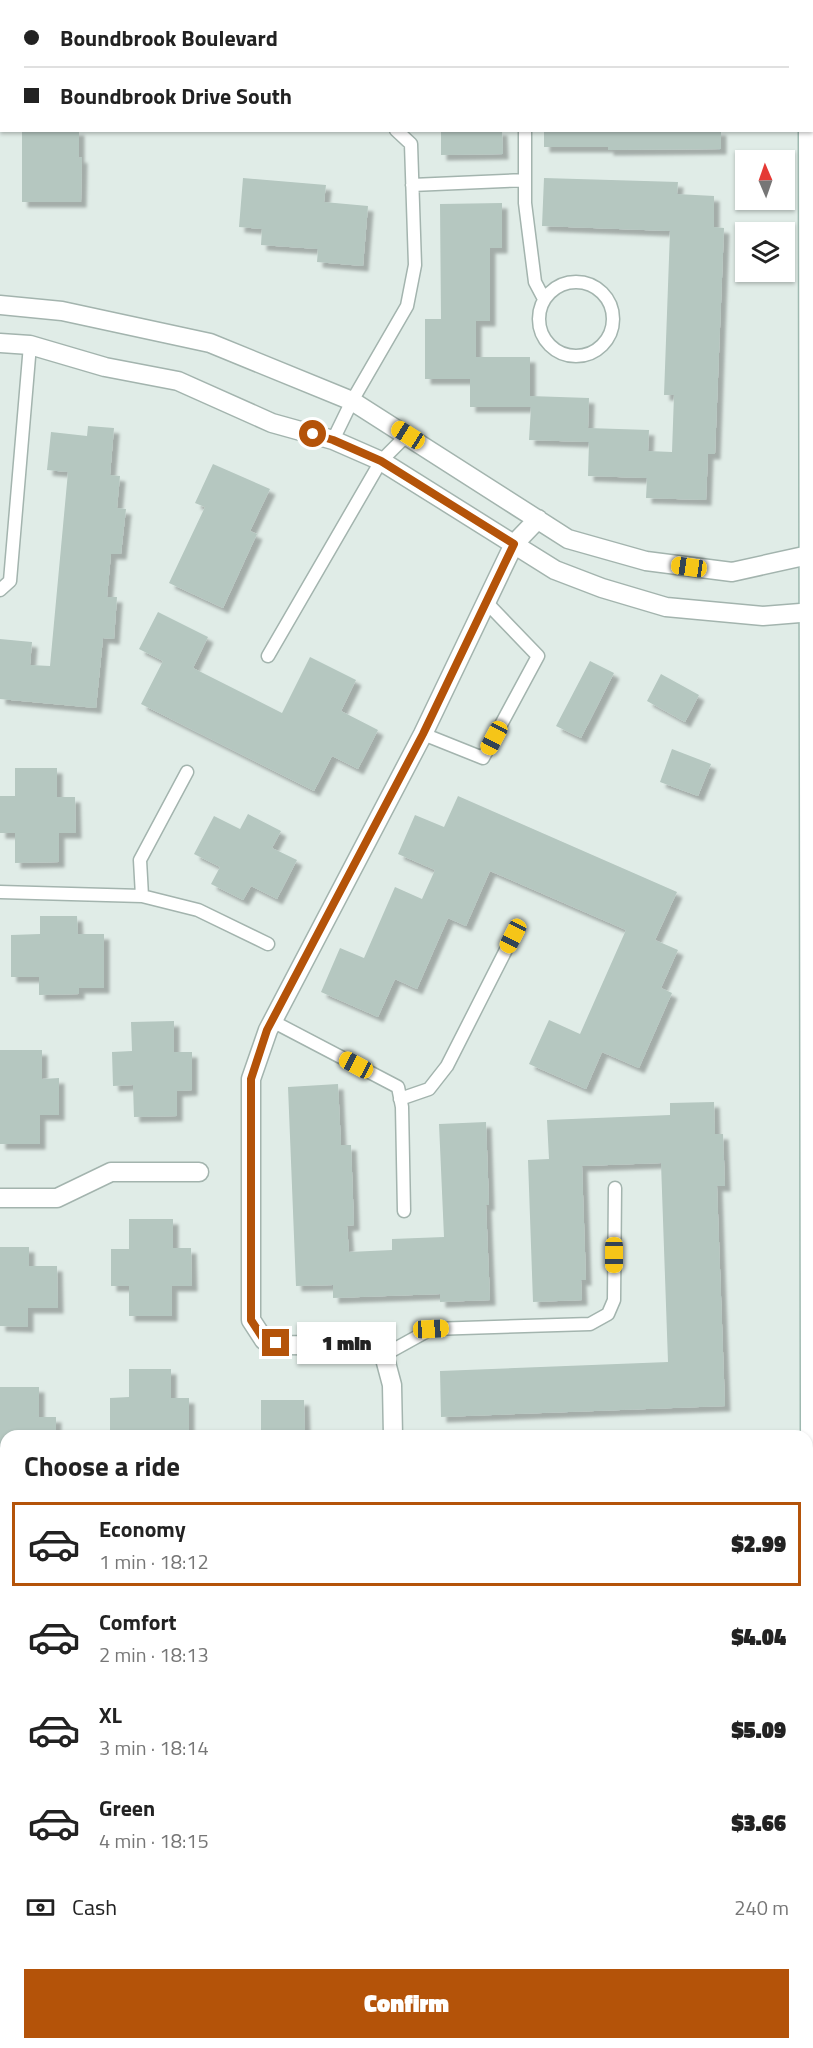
<!DOCTYPE html>
<html lang="en">
<head>
<meta charset="utf-8">
<style>
  :root { --surface:#fff; --page:#f2f2f2; --text:#222; --muted:#767676; --line:#e0e0e0; --accent:#b45309 }
  body { margin:0; font-family:"Titillium Web",sans-serif; background:var(--page); color:var(--text); height:100vh; display:flex; flex-direction:column; font-size:22px; white-space:nowrap }
  * { box-sizing:border-box; margin:0 }
  p { font-size:20px; color:var(--muted) }
  .icon { flex:none; width:33px; height:33px; fill:none; stroke:currentColor; stroke-width:2; stroke-linecap:round; stroke-linejoin:round }
  .map { position:relative; flex:1; overflow:hidden }
  .drawer { position:absolute; left:0px; top:1430px; width:813px; height:620px; display:flex; flex-direction:column; background:var(--surface); border-radius:18px 18px 0 0; box-shadow:0 2px 4px #0004 }
  .drawer>* { flex:none }
  .hud { position:absolute; left:0px; top:0px; width:813px; height:132px; box-shadow:0 2px 4px #0004; display:grid; align-content:center; height:132px; padding:0 24px; background:var(--surface) }
  .needle { width:39px; rotate:358deg }
  .fabs { position:absolute; left:735px; top:150px; display:grid; gap:12px }
  .fabs a { display:grid; place-items:center; width:60px; height:60px; border-radius:0px; background:var(--surface); box-shadow:0 2px 4px #0004; font-size:30px }
  .end { position:absolute; width:27px; height:27px; margin:-14px; border:8px solid #b45309; background:#fff; box-shadow:0 0 0 3px #fff }
  .from { border-radius:50% }
  .bubble { position:absolute; height:42px; border-radius:0px; background:var(--surface); box-shadow:0 2px 4px #0004; font-size:20px; font-weight:800; line-height:42px; text-align:center }
  .car { position:absolute; width:18px; height:36px; margin:-18px -9px; border-radius:8px; box-shadow:0 0 4px 2px #0007; background:linear-gradient(#f5c518 24%,#345 0 40%,#f5c518 0 76%,#345 0 86%,#f5c518 0) }
  .hud b { display:flex; align-items:center; gap:21px; height:57px; font-size:22px }
  .hud b+b { border-top:2px solid var(--line) }
  .hud i { width:15px; height:15px; background:var(--text) }
  ul { padding:0; list-style:none }
  li { display:flex; align-items:center; gap:18px; height:84px; margin:0 12px 9px; padding:0 12px; border:3px solid transparent; border-radius:0px }
  li div { flex:1 }
  li b { display:block; font-size:22px }
  li em { font-style:normal; font-weight:800 }
  li.current { border-color:var(--accent) }
  li>.icon { width:54px; height:54px; stroke-width:1.5 }
  h2 { padding:0 24px; font-size:27px; line-height:72px }
  .pay { display:flex; align-items:center; gap:15px; height:66px; padding:0 24px; font-size:22px }
  .pay p { margin-inline-start:auto }
  .button { display:flex; gap:12px; margin-top:auto; padding:12px 24px }
  .button a { flex:1; height:69px; border-radius:0px; background:var(--accent); color:#fff; font-size:24px; font-weight:800; line-height:69px; text-align:center }
  .map>svg:first-child { display:block }
  .building { fill:#b5c7c0; filter:url(#shadow) }
  .lines { fill:none; stroke-linecap:round; stroke-linejoin:round }
  .lane-casing { stroke:#a3b4ae; stroke-width:15 }
  .street-casing { stroke:#a3b4ae; stroke-width:21 }
  .secondary-casing { stroke:#9eb9b0; stroke-width:21 }
  .lane { stroke:#fff; stroke-width:12 }
  .street { stroke:#fff; stroke-width:18 }
  .secondary { stroke:#fff; stroke-width:18 }
  .route { stroke:#b45309; stroke-width:8 }
</style>
</head>
<body>
<div class="map">
<svg width="813" height="2048" viewBox="0 0 813 2048">
  <defs>
    <filter id="shadow"><feDropShadow dx="5.5" dy="5.5" stdDeviation="1.5" flood-color="#0004"/></filter>
  </defs>
  <rect width="100%" height="100%" fill="#e0ece7"/>
  <!-- building -->
  <path class="building" d="M 22,130 L 79,130 L 79,158 L 82,157 L 81,202 L 22,202 Z
    M 441,130 L 502,130 L 503,154 L 441,155 Z
    M 544,130 L 721,130 L 721,149 L 608,150 L 608,147 L 544,147 Z
    M 243,178 L 326,185 L 324,202 L 368,206 L 363,266 L 317,262 L 318,249 L 261,245 L 262,229 L 239,227 Z
    M 544,178 L 678,182 L 677,194 L 714,196 L 714,227 L 724,228 L 715,454 L 708,454 L 706,500 L 646,498 L 647,478 L 588,476 L 589,442 L 529,440 L 531,407 L 470,407 L 470,379 L 425,379 L 425,319 L 441,319 L 440,204 L 502,203 L 502,248 L 490,248 L 490,321 L 476,321 L 476,357 L 530,357 L 530,396 L 589,398 L 588,428 L 649,430 L 648,451 L 672,452 L 674,395 L 664,395 L 670,231 L 542,226 Z
    M 88,426 L 114,428 L 110,475 L 120,476 L 117,508 L 126,509 L 121,554 L 111,554 L 107,597 L 117,597 L 114,639 L 103,638 L 96,708 L 0,699 L 0,639 L 32,642 L 30,665 L 50,666 L 68,472 L 47,470 L 51,432 L 87,436 Z
    M 213,464 L 270,489 L 250,531 L 257,534 L 223,608 L 169,583 L 205,507 L 195,503 Z
    M 158,612 L 208,637 L 193,668 L 282,713 L 310,657 L 356,680 L 341,711 L 378,730 L 358,769 L 332,756 L 314,791 L 141,704 L 163,661 L 139,649 Z
    M 590,661 L 614,673 L 581,738 L 556,726 Z
    M 661,674 L 699,695 L 685,722 L 647,701 Z
    M 672,749 L 711,764 L 698,796 L 660,782 Z
    M 15,768 L 57,768 L 57,797 L 75,797 L 76,833 L 59,833 L 59,862 L 15,863 L 15,833 L 0,833 L 0,796 L 15,796 Z
    M 458,796 L 677,892 L 655,940 L 678,950 L 661,988 L 672,993 L 639,1068 L 602,1052 L 586,1089 L 529,1064 L 549,1020 L 580,1034 L 626,930 L 490,871 L 466,926 L 448,918 L 417,989 L 395,979 L 378,1017 L 321,992 L 340,948 L 364,958 L 395,887 L 422,899 L 435,870 L 398,854 L 415,815 L 444,827 Z
    M 248,814 L 281,831 L 272,848 L 297,860 L 277,899 L 251,886 L 243,900 L 211,884 L 220,867 L 194,854 L 214,816 L 240,829 Z
    M 40,916 L 77,916 L 78,934 L 104,934 L 104,988 L 79,988 L 79,994 L 39,995 L 39,977 L 11,977 L 11,935 L 40,934 Z
    M 174,1021 L 174,1052 L 192,1052 L 192,1090 L 177,1091 L 177,1116 L 134,1117 L 133,1085 L 113,1086 L 112,1052 L 132,1051 L 131,1022 Z
    M 0,1050 L 42,1050 L 42,1079 L 59,1078 L 59,1115 L 40,1115 L 40,1144 L 0,1144 Z
    M 338,1084 L 341,1145 L 351,1145 L 354,1225 L 347,1226 L 349,1252 L 392,1250 L 392,1239 L 444,1237 L 439,1124 L 486,1122 L 489,1205 L 486,1205 L 490,1300 L 440,1302 L 440,1294 L 333,1298 L 333,1285 L 296,1286 L 288,1087 Z
    M 714,1102 L 715,1134 L 723,1134 L 725,1186 L 717,1186 L 725,1406 L 441,1417 L 440,1371 L 668,1362 L 661,1163 L 582,1166 L 586,1280 L 581,1280 L 582,1300 L 533,1302 L 528,1160 L 549,1159 L 547,1120 L 670,1115 L 670,1103 Z
    M 129,1219 L 173,1219 L 173,1248 L 191,1248 L 192,1286 L 172,1286 L 172,1316 L 129,1316 L 129,1286 L 111,1286 L 111,1249 L 129,1249 Z
    M 0,1247 L 29,1247 L 29,1266 L 57,1266 L 58,1308 L 28,1308 L 28,1327 L 0,1326 Z
    M 129,1369 L 171,1369 L 171,1398 L 189,1398 L 189,1435 L 110,1436 L 110,1398 L 129,1397 Z
    M 0,1387 L 39,1387 L 39,1417 L 56,1417 L 56,1436 L 6,1436 L 6,1482 L 0,1482 Z
    M 261,1400 L 304,1400 L 305,1430 L 323,1430 L 323,1436 L 244,1436 L 244,1430 L 261,1430 Z
    M 0,1585 L 6,1585 L 6,1680 L 0,1680 Z
    M 0,1840 L 6,1840 L 6,2043 L 40,2043 L 40,2048 L 0,2048 Z
    M 275,2043 L 361,2043 L 359,2048 L 274,2048 Z
    M 519,2043 L 575,2043 L 573,2048 L 517,2048 Z"/>
  <g class="lines">
    <defs>
      <path id="lane" d="M 525,130 L 525,203 L 535,282 L 544,299
        M 412,185 L 525,180
        M539 319a37 37 0 1 1 74 0a37 37 0 1 1-74 0Z
        M 333,440 L 352,401 L 407,306 L 415,265 L 411,144 L 396,130
        M 0,590 L 10,581 L 30,345
        M 268,656 L 381,461 L 407,435
        M 423,734 L 483,758 L 538,656 L 487,603
        M 0,892 L 142,896 L 198,910 L 268,944
        M 142,896 L 140,860 L 187,772
        M 272,1021 L 398,1087 L 402,1107 L 404,1211
        M 400,1099 L 429,1089 L 447,1066 L 513,936
        M 384,1355 L 431,1329 L 590,1324 L 608,1314 L 614,1300 L 615,1188
        M 729,2043 L 729,2048
        M 192,2048 L 194,2043
        M 473,2048 L 475,2043"/>
      <path id="street" d="M 0,305 L 62,311 L 210,343 L 352,401 L 568,539 L 646,561 L 732,572 L 813,554
        M 0,343 L 30,345 L 105,367 L 178,381 L 272,423 L 333,440 L 381,461 L 555,570 L 602,588 L 666,607 L 763,616 L 813,612
        M 0,1198 L 57,1198 L 111,1172 L 199,1172
        M 393,1436 L 392,1385 L 384,1355 L 363,1346 L 289,1345 L 264,1340 L 251,1320 L 251,1079 L 268,1030 L 423,734 L 514,544 L 538,519
        M 0,1540 L 6,1540
        M 0,1760 L 6,1760"/>
      <path id="secondary" d="M 807,0 L 807,2
        M 808,130 L 811,2048"/>
    </defs>
    <!-- lane casing -->
    <use href="#lane" class="lane-casing"/>
    <!-- street casing -->
    <use href="#street" class="street-casing"/>
    <!-- secondary casing -->
    <use href="#secondary" class="secondary-casing"/>
    <!-- lane -->
    <use href="#lane" class="lane"/>
    <!-- street -->
    <use href="#street" class="street"/>
    <!-- secondary -->
    <use href="#secondary" class="secondary"/>
  </g>
  <g class="lines">
    <!-- route -->
    <path class="route" d="M 276,1343 L 264,1340 L 251,1320 L 251,1079 L 267,1030 L 423,734 L 514,544 L 381,461 L 333,440 L 313,434"/>
  </g>
</svg>
<div class="fabs">
<a><svg class="needle" viewBox="-14 -14 28 28"><path d="M0-13l5 13h-10z" fill="#e53935"/><path d="M0 13l5-13h-10z" fill="#767676"/></svg></a>
<a><svg class="icon" aria-label="layers" viewBox="0 0 24 24"><path d="M12 4l9 5-9 5-9-5zM3 14l9 5 9-5"/></svg></a>
</div>
<i class="end from" style="left:313px;top:434px"></i>
<i class="end" style="left:276px;top:1343px"></i>
<div class="bubble" style="left:297px;top:1322px;width:99px">1 min</div>
<i class="car" style="left:408px;top:435px;rotate:302deg"></i>
<i class="car" style="left:689px;top:567px;rotate:278deg"></i>
<i class="car" style="left:494px;top:738px;rotate:208deg"></i>
<i class="car" style="left:513px;top:936px;rotate:207deg"></i>
<i class="car" style="left:356px;top:1065px;rotate:298deg"></i>
<i class="car" style="left:614px;top:1255px;rotate:180deg"></i>
<i class="car" style="left:431px;top:1329px;rotate:87deg"></i>
<div class="hud">
<b><i class="from"></i>Boundbrook Boulevard</b>
<b><i></i>Boundbrook Drive South</b>
</div>
<section class="drawer">
<h2>Choose a ride</h2>
<ul>
<li class="current"><svg class="icon" aria-label="car" viewBox="0 0 24 24"><path d="M5 17H2v-5l4-1 3-4h7l3 4 3 1v5h-3M9 17h6M6 11h13"/><circle cx="7" cy="17" r="2"/><circle cx="17" cy="17" r="2"/></svg><div><b>Economy</b><p>1 min · 18:12</p></div><em>$2.99</em></li>
<li><svg class="icon" aria-label="car" viewBox="0 0 24 24"><path d="M5 17H2v-5l4-1 3-4h7l3 4 3 1v5h-3M9 17h6M6 11h13"/><circle cx="7" cy="17" r="2"/><circle cx="17" cy="17" r="2"/></svg><div><b>Comfort</b><p>2 min · 18:13</p></div><em>$4.04</em></li>
<li><svg class="icon" aria-label="car" viewBox="0 0 24 24"><path d="M5 17H2v-5l4-1 3-4h7l3 4 3 1v5h-3M9 17h6M6 11h13"/><circle cx="7" cy="17" r="2"/><circle cx="17" cy="17" r="2"/></svg><div><b>XL</b><p>3 min · 18:14</p></div><em>$5.09</em></li>
<li><svg class="icon" aria-label="car" viewBox="0 0 24 24"><path d="M5 17H2v-5l4-1 3-4h7l3 4 3 1v5h-3M9 17h6M6 11h13"/><circle cx="7" cy="17" r="2"/><circle cx="17" cy="17" r="2"/></svg><div><b>Green</b><p>4 min · 18:15</p></div><em>$3.66</em></li>
</ul>
<div class="pay"><svg class="icon" aria-label="cash" viewBox="0 0 24 24"><path d="M3 7h18v10H3z"/><circle cx="12" cy="12" r="2"/></svg>Cash<p>240 m</p></div>
<div class="button"><a>Confirm</a></div>
</section>
</div>
</body>
</html>
